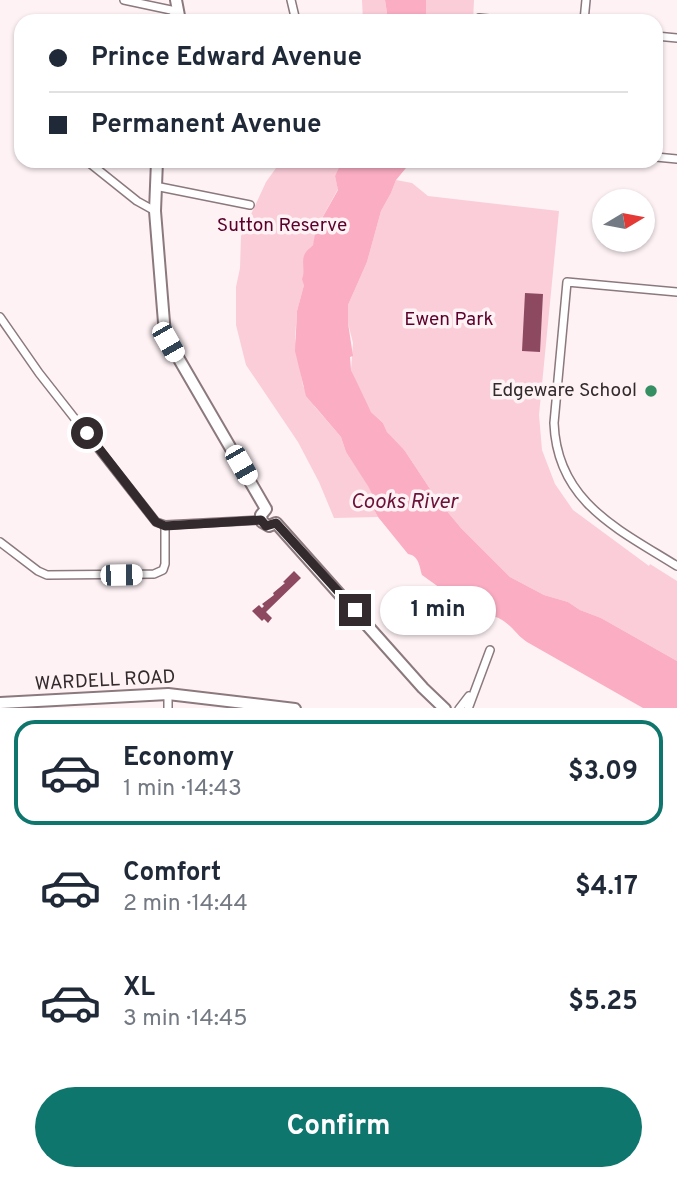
<!DOCTYPE html>
<html lang="en">
<head>
<meta charset="utf-8">
<style>
  :root { --surface:#fff; --page:#f2f2f3; --text:#1f2937; --muted:#747a83; --line:#e0e1e3; --accent:#0f766e }
  body { margin:0; font-family:Overpass,sans-serif; background:var(--page); color:var(--text); height:100vh; display:flex; flex-direction:column; font-size:26px; white-space:nowrap }
  * { box-sizing:border-box; margin:0 }
  p { font-size:23px; color:var(--muted) }
  .icon { flex:none; width:38px; height:38px; fill:none; stroke:currentColor; stroke-width:2; stroke-linecap:round; stroke-linejoin:round }
  .map { position:relative; height:708px; overflow:hidden }
  .panel { display:flex; flex-direction:column; background:var(--surface); flex:1 }
  .panel>* { flex:none }
  .hud { position:absolute; left:14px; top:14px; width:649px; height:154px; border-radius:21px; box-shadow:0 2px 5px #0004; display:grid; align-content:center; height:154px; padding:0 35px; background:var(--surface) }
  .needle { width:46px; rotate:80deg }
  .tools { position:absolute; left:592px; top:189px; display:grid; gap:14px }
  .tools a { display:grid; place-items:center; width:63px; height:63px; border-radius:50%; background:var(--surface); box-shadow:0 2px 5px #0004; font-size:35px }
  .end { position:absolute; width:32px; height:32px; margin:-16px; border:9px solid #322a2c; background:#fff; box-shadow:0 0 0 4px #fff }
  .from { border-radius:50% }
  .bubble { position:absolute; height:49px; border-radius:24px; background:var(--surface); box-shadow:0 2px 5px #0004; font-size:23px; font-weight:700; line-height:49px; text-align:center }
  .car { position:absolute; width:21px; height:42px; margin:-21px -10px; border-radius:9px; box-shadow:0 0 5px 2px #0007; background:linear-gradient(#fff 24%,#345 0 40%,#fff 0 76%,#345 0 86%,#fff 0) }
  .hud b { display:flex; align-items:center; gap:24px; height:66px; font-size:26px }
  .hud b+b { border-top:2px solid var(--line) }
  .hud i { width:18px; height:18px; background:var(--text) }
  ul { padding:12px 0 0; list-style:none }
  li { display:flex; align-items:center; gap:21px; height:105px; margin:0 14px 10px; padding:0 21px; border:4px solid transparent; border-radius:21px }
  li div { flex:1 }
  li b { display:block; font-size:26px }
  li em { font-style:normal; font-weight:700 }
  li.active { border-color:var(--accent) }
  li>.icon { width:63px; height:63px; stroke-width:1.5 }
  .button { display:flex; gap:14px; margin-top:auto; padding:14px 35px }
  .button a { flex:1; height:80px; border-radius:42px; background:var(--accent); color:#fff; font-size:28px; font-weight:700; line-height:80px; text-align:center }
  .map>svg:first-child { display:block }
  .green { fill:#facdd9 }
  .water { fill:#faadc3 }
  .building { fill:#8d4960 }
  .lines { fill:none; stroke-linecap:round; stroke-linejoin:round }
  .street-casing { stroke:#8b797e; stroke-width:10 }
  .secondary-casing { stroke:#8b797e; stroke-width:14 }
  .street { stroke:#fff; stroke-width:7 }
  .secondary { stroke:#fff; stroke-width:10 }
  .route { stroke:#322a2c; stroke-width:9 }
  .poi-dot { fill:#368e63; stroke:#fef2f5; stroke-width:2.5 }
  .labels { text-anchor:middle; dominant-baseline:central; stroke-width:7; stroke-linejoin:round; paint-order:stroke }
  .park-label { font-size:19px; fill:#5b002b; stroke:#fef2f5 }
  .poi-label { font-size:19px; fill:#322a2c; stroke:#fef2f5; text-anchor:end }
  .street-label { font-size:19px; fill:#322a2c; stroke:#fef2f5 }
  .water-label { font-size:21px; font-style:italic; fill:#6b1238; stroke:#fef2f5 }
</style>
</head>
<body>
<div class="map">
<svg width="677" height="709" viewBox="0 0 677 709">
  <rect width="100%" height="100%" fill="#fef2f5"/>
  <!-- green -->
  <path class="green" d="M 362,0 L 385,0 L 387,13 L 386,21 L 363,21 Z
    M 426,0 L 474,0 L 473,21 L 426,21 Z
    M 281,161 L 350,161 L 341,164 L 335,176 L 338,189 L 316,229 L 315,240 L 304,267 L 304,285 L 297,311 L 295,338 L 303,386 L 315,407 L 341,437 L 346,452 L 368,485 L 372,494 L 372,506 L 378,517 L 334,518 L 319,482 L 298,442 L 246,365 L 236,325 L 236,287 L 240,268 L 241,236 L 266,182 Z
    M 396,180 L 412,183 L 428,196 L 559,211 L 539,415 L 542,450 L 555,484 L 573,510 L 649,566 L 650,564 L 677,581 L 677,661 L 601,618 L 580,610 L 568,602 L 544,595 L 510,577 L 461,528 L 436,498 L 405,451 L 397,445 L 387,432 L 383,423 L 371,412 L 363,399 L 351,370 L 353,343 L 348,323 L 348,305 L 367,262 L 381,211 L 391,193 Z"/>
  <!-- water -->
  <path class="water" d="M 385,0 L 426,0 L 426,21 L 386,21 L 387,13 Z
    M 350,161 L 408,161 L 406,168 L 396,180 L 391,193 L 381,211 L 367,262 L 348,305 L 348,323 L 353,356 L 350,357 L 351,370 L 371,412 L 383,423 L 387,432 L 405,451 L 436,498 L 461,528 L 510,577 L 544,595 L 568,602 L 580,610 L 601,618 L 677,661 L 677,708 L 643,708 L 527,642 C 514,634 509,618 488,615 L 479,622 L 461,603 L 422,575 C 419,565 419,556 408,554 L 378,517 L 372,506 L 372,494 L 368,486 L 346,452 L 341,437 L 306,396 L 295,351 L 297,311 L 304,285 L 302,279 C 306,271 300,260 306,252 C 308,249 311,248 313,245 L 316,229 L 338,190 L 335,176 L 341,163 Z"/>
  <!-- building -->
  <path class="building" d="M 525,293 L 543,294 L 540,352 L 522,351 Z
    M 294,571 L 301,578 L 266,612 L 272,618 L 268,623 L 264,619 L 262,621 L 252,611 L 259,605 L 262,608 L 264,606 L 262,604 L 274,595 L 273,593 L 285,583 L 283,582 Z"/>
  <g class="lines">
    <defs>
      <path id="street" d="M 124,0 L 171,10 L 187,21
        M 291,0 L 296,21
        M 479,18 L 510,21
        M 584,21 L 586,0
        M 656,36 L 677,38
        M 656,157 L 677,159
        M 87,161 L 137,201 L 155,211
        M 155,186 L 250,205
        M 677,292 L 567,282 L 554,423 C 557,502 618,529 677,566
        M 0,317 L 39,373 L 156,522 L 165,525 L 261,520
        M 0,542 L 38,571 L 47,575 L 154,574 L 163,570 L 165,564 L 165,525
        M 168,694 L 168,709
        M 459,709 L 469,696
        M 468,709 L 490,650"/>
      <path id="secondary" d="M 176,0 L 180,21
        M 157,161 L 155,211 L 165,335 L 266,509
        M 266,509 L 261,515 L 262,522 L 269,526 L 276,523
        M 276,523 L 423,688 L 445,709
        M 0,703 L 168,694 L 295,709"/>
    </defs>
    <!-- street casing -->
    <use href="#street" class="street-casing"/>
    <!-- secondary casing -->
    <use href="#secondary" class="secondary-casing"/>
    <!-- street -->
    <use href="#street" class="street"/>
    <!-- secondary -->
    <use href="#secondary" class="secondary"/>
  </g>
  <g class="lines">
    <!-- route -->
    <path class="route" d="M 87,433 L 156,522 L 165,526 L 261,520 L 266,526 L 276,523 L 355,610"/>
  </g>
  <!-- markers -->
  <circle class="poi-dot" cx="651" cy="391" r="7"/>
  <g class="labels">
    <!-- park labels -->
    <g class="park-label">
      <text x="282" y="226">Sutton Reserve</text>
      <text x="449" y="320">Ewen Park</text>
    </g>
    <!-- poi labels -->
    <g class="poi-label">
      <text x="637" y="391">Edgeware School</text>
    </g>
    <!-- street labels -->
    <g class="street-label">
      <text transform="translate(105 681) rotate(-3)">WARDELL ROAD</text>
    </g>
    <!-- water labels -->
    <g class="water-label">
      <text x="404" y="502">Cooks River</text>
    </g>
  </g>
</svg>
<div class="tools">
<a><svg class="needle" viewBox="-14 -14 28 28"><path d="M0-13l5 13h-10z" fill="#e53935"/><path d="M0 13l5-13h-10z" fill="#747a83"/></svg></a>
</div>
<i class="end from" style="left:87px;top:433px"></i>
<i class="end" style="left:355px;top:610px"></i>
<div class="bubble" style="left:380px;top:586px;width:116px">1 min</div>
<i class="car" style="left:168px;top:342px;rotate:150deg"></i>
<i class="car" style="left:241px;top:465px;rotate:150deg"></i>
<i class="car" style="left:121px;top:575px;rotate:89deg"></i>
<div class="hud">
<b><i class="from"></i>Prince Edward Avenue</b>
<b><i></i>Permanent Avenue</b>
</div>
</div>
<section class="panel">
<ul>
<li class="active"><svg class="icon" aria-label="car" viewBox="0 0 24 24"><path d="M5 17H2v-5l4-1 3-4h7l3 4 3 1v5h-3M9 17h6M6 11h13"/><circle cx="7" cy="17" r="2"/><circle cx="17" cy="17" r="2"/></svg><div><b>Economy</b><p>1 min · 14:43</p></div><em>$3.09</em></li>
<li><svg class="icon" aria-label="car" viewBox="0 0 24 24"><path d="M5 17H2v-5l4-1 3-4h7l3 4 3 1v5h-3M9 17h6M6 11h13"/><circle cx="7" cy="17" r="2"/><circle cx="17" cy="17" r="2"/></svg><div><b>Comfort</b><p>2 min · 14:44</p></div><em>$4.17</em></li>
<li><svg class="icon" aria-label="car" viewBox="0 0 24 24"><path d="M5 17H2v-5l4-1 3-4h7l3 4 3 1v5h-3M9 17h6M6 11h13"/><circle cx="7" cy="17" r="2"/><circle cx="17" cy="17" r="2"/></svg><div><b>XL</b><p>3 min · 14:45</p></div><em>$5.25</em></li>
</ul>
<div class="button"><a>Confirm</a></div>
</section>
</body>
</html>
